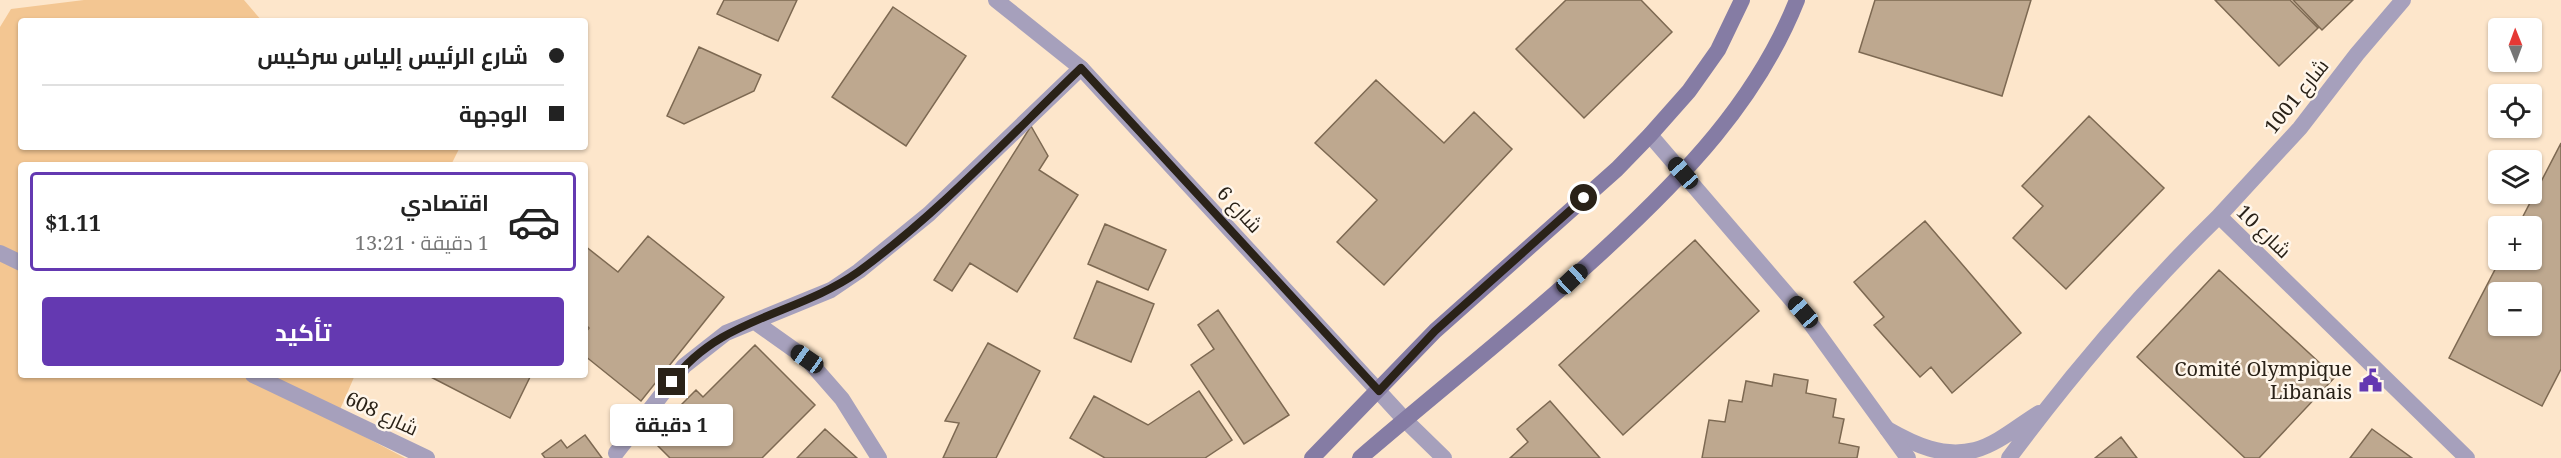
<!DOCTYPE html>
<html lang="ar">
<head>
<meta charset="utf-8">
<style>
  :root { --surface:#fff; --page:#f2f2f2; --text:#222; --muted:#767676; --line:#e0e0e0; --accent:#6439b1 }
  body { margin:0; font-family:"Noto Serif",Cairo,serif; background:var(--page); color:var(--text); direction:rtl; height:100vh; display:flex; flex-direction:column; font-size:22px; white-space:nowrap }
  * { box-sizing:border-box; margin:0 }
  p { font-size:20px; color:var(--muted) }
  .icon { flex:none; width:33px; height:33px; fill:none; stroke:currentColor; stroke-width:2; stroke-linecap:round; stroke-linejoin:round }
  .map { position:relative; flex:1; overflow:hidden; direction:ltr }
  .drawer { position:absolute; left:18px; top:162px; width:570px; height:216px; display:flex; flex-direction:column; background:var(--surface); border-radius:6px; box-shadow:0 2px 4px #0004; direction:rtl }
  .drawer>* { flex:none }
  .guide { position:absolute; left:18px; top:18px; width:570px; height:132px; border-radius:6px; box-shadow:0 2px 4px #0004; direction:rtl; display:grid; align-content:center; height:132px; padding:0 24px; background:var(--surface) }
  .needle { width:39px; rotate:359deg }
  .buttons { position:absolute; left:2488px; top:18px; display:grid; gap:12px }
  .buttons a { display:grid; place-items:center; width:54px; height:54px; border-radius:6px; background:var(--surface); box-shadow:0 2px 4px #0004; font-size:30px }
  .end { position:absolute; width:27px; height:27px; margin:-14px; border:8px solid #2a2218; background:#fff; box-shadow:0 0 0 3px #fff }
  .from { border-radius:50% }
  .bubble { position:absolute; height:42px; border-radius:6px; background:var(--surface); box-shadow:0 2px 4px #0004; font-size:20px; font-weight:700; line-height:42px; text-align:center; direction:rtl }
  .car { position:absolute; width:18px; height:36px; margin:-18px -9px; border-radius:8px; box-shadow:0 0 4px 2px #0007; background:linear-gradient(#222 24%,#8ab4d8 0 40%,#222 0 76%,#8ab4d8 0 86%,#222 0) }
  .guide b { display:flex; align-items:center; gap:21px; height:57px; font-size:22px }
  .guide b+b { border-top:2px solid var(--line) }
  .guide i { width:15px; height:15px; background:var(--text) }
  ul { padding:10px 0 0; list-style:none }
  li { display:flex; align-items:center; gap:18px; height:99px; margin:0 12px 9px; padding:0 12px; border:3px solid transparent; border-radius:6px }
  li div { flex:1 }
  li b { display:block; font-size:22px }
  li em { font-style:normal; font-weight:700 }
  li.selected { border-color:var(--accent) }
  li>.icon { width:54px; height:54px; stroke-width:1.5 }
  .primary-button { display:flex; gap:12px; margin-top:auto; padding:12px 24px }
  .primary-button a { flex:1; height:69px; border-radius:6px; background:var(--accent); color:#fff; font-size:24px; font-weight:700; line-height:69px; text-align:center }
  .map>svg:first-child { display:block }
  .green { fill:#f3c692 }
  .building { fill:#bea88f; stroke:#7d6952; stroke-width:1.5; fill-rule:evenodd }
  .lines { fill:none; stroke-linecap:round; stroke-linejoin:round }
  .minor { stroke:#a6a0bc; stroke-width:16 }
  .tertiary { stroke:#a6a0bc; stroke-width:16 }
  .secondary { stroke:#857ca4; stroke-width:16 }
  .route { stroke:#2a2218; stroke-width:8 }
  .labels { text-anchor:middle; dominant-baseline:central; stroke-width:5; stroke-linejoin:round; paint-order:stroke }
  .street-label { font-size:20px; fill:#2a2218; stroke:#fff6eb }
  .poi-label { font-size:20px; fill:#2a2218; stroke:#fff6eb; text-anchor:end }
</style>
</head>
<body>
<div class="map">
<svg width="2561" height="458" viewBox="0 0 2561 458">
  <rect width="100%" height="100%" fill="#fde6cb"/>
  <!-- green -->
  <path class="green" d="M 84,0 L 244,0 L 262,21 L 21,21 L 21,147 L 460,147 L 451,165 L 21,165 L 21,375 L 355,375 L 335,421 L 405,458 L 0,458 L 0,27 L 11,9 Z"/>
  <!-- building -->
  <path class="building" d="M 724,0 L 797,0 L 778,41 L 717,14 Z
    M 1566,0 L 1641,0 L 1672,32 L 1584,118 L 1516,49 Z
    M 1875,0 L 2031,0 L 2002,96 L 1859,52 Z
    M 2215,0 L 2290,0 L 2318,28 L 2279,66 Z
    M 2293,0 L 2353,0 L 2322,30 Z
    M 893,7 L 966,56 L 906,146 L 832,97 Z
    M 699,47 L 761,75 L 754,91 L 684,124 L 667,116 Z
    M 1376,80 L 1444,143 L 1474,112 L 1512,149 L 1384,285 L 1337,242 L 1377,200 L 1315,143 Z
    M 2089,116 L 2164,188 L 2066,289 L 2013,238 L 2043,206 L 2022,186 Z
    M 1031,126 L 1048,156 L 1039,170 L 1078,195 L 1017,292 L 970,263 L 952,291 L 934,280 Z
    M 2561,143 L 2561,369 L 2542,406 L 2449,358 L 2500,260 L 2532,260 L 2532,226 L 2518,226 ZM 2499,292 L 2532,292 L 2532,326 L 2499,326 Z
    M 1925,221 L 2021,333 L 1952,393 L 1931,367 L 1920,377 L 1874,325 L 1884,317 L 1854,282 Z
    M 1105,224 L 1166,250 L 1148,290 L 1088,264 Z
    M 648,236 L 724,297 L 641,401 L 585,356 L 585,333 L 589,328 L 585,324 L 585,246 L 618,272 Z
    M 1695,240 L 1759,311 L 1623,435 L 1559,365 Z
    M 2219,270 L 2335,377 L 2259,458 L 2245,458 L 2137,357 Z
    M 1097,281 L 1154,304 L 1131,362 L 1074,338 Z
    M 1218,310 L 1289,415 L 1244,444 L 1191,365 L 1214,349 L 1198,325 Z
    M 988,343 L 1040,371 L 996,458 L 943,458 L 959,423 L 945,421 Z
    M 755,345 L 815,405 L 762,458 L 670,458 L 649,437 L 696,390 L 703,397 Z
    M 1774,374 L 1808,380 L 1806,393 L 1836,399 L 1833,417 L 1844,419 L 1839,443 L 1859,447 L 1857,458 L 1702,458 L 1709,420 L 1725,422 L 1729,400 L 1742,402 L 1746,381 L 1772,386 Z
    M 427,375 L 531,375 L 510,418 Z
    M 1199,391 L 1232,440 L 1205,458 L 1105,458 L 1070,438 L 1094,396 L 1148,425 Z
    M 1550,401 L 1600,458 L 1510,458 L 1528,442 L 1517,429 Z
    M 825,429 L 857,458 L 797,458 Z
    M 2372,429 L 2412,458 L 2350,458 Z
    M 585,435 L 602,458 L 545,458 L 542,454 L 561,440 L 567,448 Z
    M 2121,437 L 2137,458 L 2095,458 Z"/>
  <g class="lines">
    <!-- minor -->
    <path class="minor" d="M 2219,216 L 2300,128 L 2357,54 L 2403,0
      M 0,253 L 21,263
      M 755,322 L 807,359 L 842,399 L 879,458
      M 253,375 L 427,458
      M 1887,429 C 1915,445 1943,458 1975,450 C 1998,444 2019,425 2039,413
      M 616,453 L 684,366 L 726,333 L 831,290 L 859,271 L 929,214 L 1081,68
      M 2009,458 C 2073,372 2142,291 2219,216 L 2467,458"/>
    <!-- tertiary -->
    <path class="tertiary" d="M 996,0 L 1081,68 L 1405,420 L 1444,458
      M 1650,135 L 1803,313 L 1908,458"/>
    <!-- secondary -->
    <path class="secondary" d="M 1312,458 L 1435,331 L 1617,169 L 1650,135 L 1689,91 L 1718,50 L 1742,0
      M 1360,458 C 1441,388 1526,322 1605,249 C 1683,177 1757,101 1797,0"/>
  </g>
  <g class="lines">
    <!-- route -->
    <path class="route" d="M 672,382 C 718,318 797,315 858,272 C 938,214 1009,137 1081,68 L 1379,391 L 1435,331 L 1584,198"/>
  </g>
  <!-- icons -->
  <defs>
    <symbol id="civic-bare" viewBox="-9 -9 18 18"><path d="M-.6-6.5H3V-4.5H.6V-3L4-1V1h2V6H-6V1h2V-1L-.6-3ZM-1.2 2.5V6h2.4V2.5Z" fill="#6439b1" stroke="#fff6eb" stroke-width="2.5" paint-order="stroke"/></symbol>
  </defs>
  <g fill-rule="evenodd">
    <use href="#civic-bare" x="2354" y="364" width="33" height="33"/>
  </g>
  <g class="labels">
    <!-- street labels -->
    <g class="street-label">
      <text transform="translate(2296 96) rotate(-51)">شارع 1001</text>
      <text transform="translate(1240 209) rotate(47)">شارع 6</text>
      <text transform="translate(2264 231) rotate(44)">شارع 10</text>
      <text transform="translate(382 413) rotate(25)">شارع 608</text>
    </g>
    <!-- poi labels -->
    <g class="poi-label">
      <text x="2352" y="368">Comité Olympique<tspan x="2352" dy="23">Libanais</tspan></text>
    </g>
  </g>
</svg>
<div class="buttons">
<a><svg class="needle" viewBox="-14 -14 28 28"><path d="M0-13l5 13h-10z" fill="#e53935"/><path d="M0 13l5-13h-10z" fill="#767676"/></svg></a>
<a><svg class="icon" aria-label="locate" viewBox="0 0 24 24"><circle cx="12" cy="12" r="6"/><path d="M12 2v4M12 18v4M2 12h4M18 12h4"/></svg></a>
<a><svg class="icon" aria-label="layers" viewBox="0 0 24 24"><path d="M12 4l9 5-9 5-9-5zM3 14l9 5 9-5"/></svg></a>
<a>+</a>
<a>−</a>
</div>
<i class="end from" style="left:1584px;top:198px"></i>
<i class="end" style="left:672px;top:382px"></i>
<div class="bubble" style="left:610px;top:404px;width:123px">1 دقيقة</div>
<i class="car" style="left:1683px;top:173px;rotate:319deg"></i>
<i class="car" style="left:1572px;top:279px;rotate:47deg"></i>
<i class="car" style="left:1803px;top:312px;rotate:319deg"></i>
<i class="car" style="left:807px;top:359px;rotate:305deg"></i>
<div class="guide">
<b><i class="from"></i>شارع الرئيس إلياس سركيس</b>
<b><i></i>الوجهة</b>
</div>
<section class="drawer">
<ul>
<li class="selected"><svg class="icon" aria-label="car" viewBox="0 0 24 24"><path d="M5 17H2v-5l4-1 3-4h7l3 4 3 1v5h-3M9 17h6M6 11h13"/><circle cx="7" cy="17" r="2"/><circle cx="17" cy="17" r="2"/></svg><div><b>اقتصادي</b><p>1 دقيقة · 13:21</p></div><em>$1.11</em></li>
</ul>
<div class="primary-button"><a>تأكيد</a></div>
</section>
</div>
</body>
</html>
